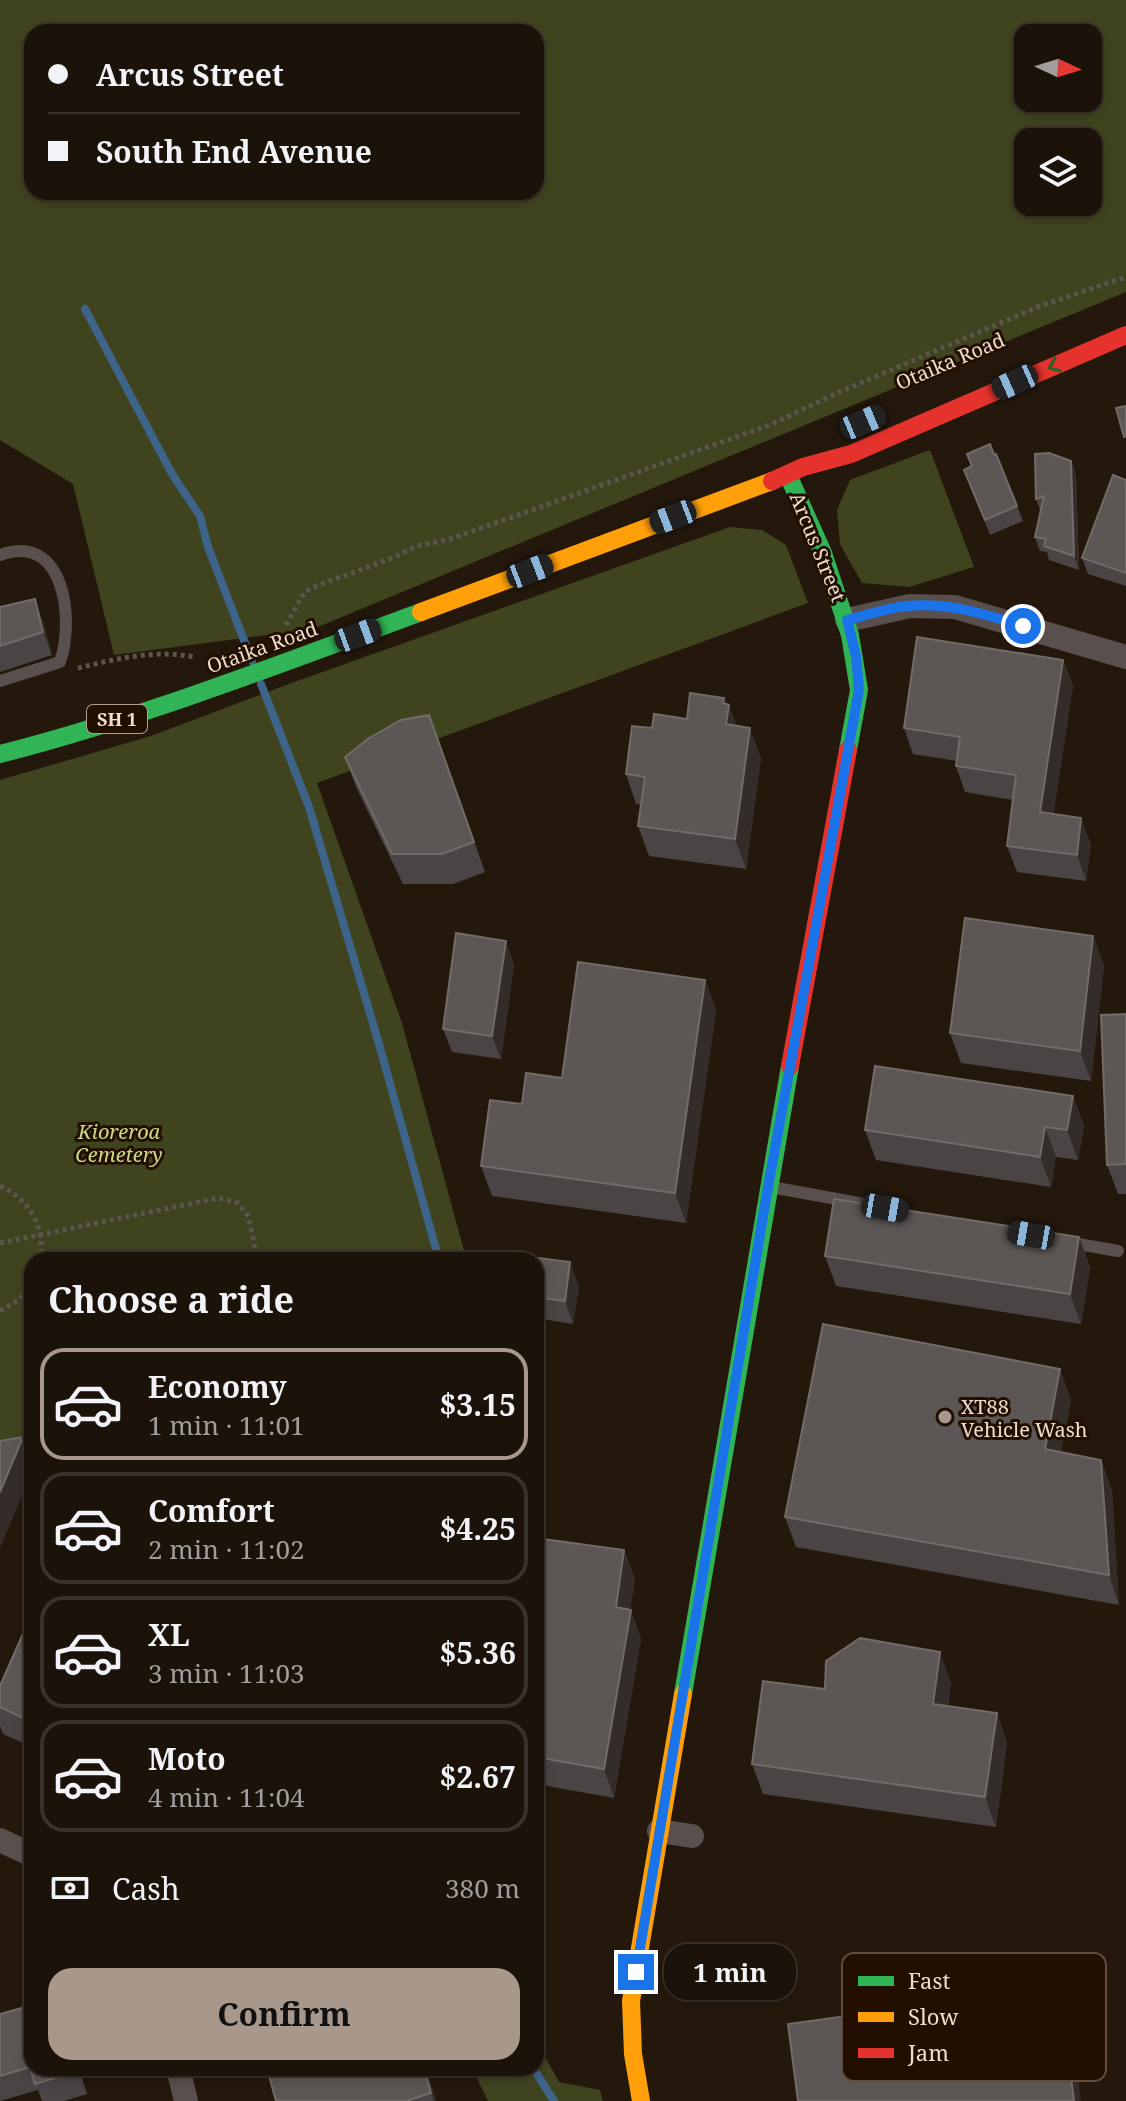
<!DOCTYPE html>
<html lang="en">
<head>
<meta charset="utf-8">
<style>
  :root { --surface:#1b1209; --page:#241b12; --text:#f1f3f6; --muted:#a09e9c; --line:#39322a; --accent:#a7988b }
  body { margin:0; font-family:"Noto Serif",serif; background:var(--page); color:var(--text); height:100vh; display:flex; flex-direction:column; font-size:30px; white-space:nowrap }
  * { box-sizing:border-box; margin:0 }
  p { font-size:26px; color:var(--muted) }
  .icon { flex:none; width:44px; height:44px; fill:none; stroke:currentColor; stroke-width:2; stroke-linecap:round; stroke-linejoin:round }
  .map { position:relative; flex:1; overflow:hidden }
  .details { position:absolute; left:24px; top:1252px; width:520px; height:824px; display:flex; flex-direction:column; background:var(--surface); border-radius:24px; box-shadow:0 4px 12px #0003,0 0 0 2px var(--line) }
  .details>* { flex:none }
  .banner { position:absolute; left:24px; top:24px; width:520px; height:176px; border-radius:24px; box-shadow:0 4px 12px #0003,0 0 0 2px var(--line); display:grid; align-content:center; height:176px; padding:0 24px; background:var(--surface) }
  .needle { width:52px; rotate:94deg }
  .buttons { position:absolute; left:1014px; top:24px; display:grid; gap:16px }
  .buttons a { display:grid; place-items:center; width:88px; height:88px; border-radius:16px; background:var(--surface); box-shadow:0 4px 12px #0003,0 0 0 2px var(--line); font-size:40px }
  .end { position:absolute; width:36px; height:36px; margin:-18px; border:10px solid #1a73e8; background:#fff; box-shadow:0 0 0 4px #fff }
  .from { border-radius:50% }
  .bubble { position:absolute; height:56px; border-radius:24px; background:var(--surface); box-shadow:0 4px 12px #0003,0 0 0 2px var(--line); font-size:26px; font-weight:700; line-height:56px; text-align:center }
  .car { position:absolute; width:24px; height:48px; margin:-24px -12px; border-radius:10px; box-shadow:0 0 6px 2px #0007; background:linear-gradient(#222 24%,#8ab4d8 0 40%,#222 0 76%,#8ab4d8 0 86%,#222 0) }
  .banner b { display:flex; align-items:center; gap:28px; height:76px; font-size:30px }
  .banner b+b { border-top:2px solid var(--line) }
  .banner i { width:20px; height:20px; background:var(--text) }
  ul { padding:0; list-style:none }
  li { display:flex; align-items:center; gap:24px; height:112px; margin:0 16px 12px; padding:0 8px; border:4px solid var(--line); border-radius:24px }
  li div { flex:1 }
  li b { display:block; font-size:30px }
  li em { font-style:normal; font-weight:700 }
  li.selected { border-color:var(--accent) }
  li>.icon { width:72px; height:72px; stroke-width:1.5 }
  h2 { padding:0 24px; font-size:36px; line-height:96px }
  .pay { display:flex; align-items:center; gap:20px; height:88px; padding:0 24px; font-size:30px }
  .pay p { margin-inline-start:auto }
  .action { display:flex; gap:16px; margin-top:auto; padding:16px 24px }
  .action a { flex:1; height:92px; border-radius:24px; background:var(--accent); color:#111; font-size:32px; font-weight:700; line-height:92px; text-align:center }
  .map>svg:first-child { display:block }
  .green { fill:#3f431e; fill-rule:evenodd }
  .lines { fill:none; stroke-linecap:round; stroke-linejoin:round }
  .stream { stroke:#3e6489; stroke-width:8 }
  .path { stroke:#5d544e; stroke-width:5; stroke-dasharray:4 4; stroke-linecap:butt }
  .lane { stroke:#594f4d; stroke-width:12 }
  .street { stroke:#594f4d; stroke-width:24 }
  .fast { stroke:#30b455; stroke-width:18 }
  .slow { stroke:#ff9f0a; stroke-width:18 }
  .jam { stroke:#e5322d; stroke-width:18 }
  .wall { fill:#4a4544 }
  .shaded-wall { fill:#342c28 }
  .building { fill:#5c5654; stroke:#726b67; stroke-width:2 }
  .oneway { stroke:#2a622a }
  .route { stroke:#1a73e8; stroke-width:10 }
  .poi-dot { fill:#a7988b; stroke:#230f00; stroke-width:3 }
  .labels { text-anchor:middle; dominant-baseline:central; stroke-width:6; stroke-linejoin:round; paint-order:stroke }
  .shield { fill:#230f00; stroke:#b09f92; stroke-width:2 }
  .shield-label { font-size:18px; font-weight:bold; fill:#edddd0 }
  .street-label { font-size:20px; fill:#edddd0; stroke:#230f00 }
  .park-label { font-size:20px; font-style:italic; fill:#cbdb85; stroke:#230f00 }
  .poi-label { font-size:20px; fill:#edddd0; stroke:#230f00; text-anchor:start }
  .key { fill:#230f00; stroke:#604d3e; stroke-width:2 }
  .key-label { font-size:22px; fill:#edddd0 }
</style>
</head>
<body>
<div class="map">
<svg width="1126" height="2101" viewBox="0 0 1126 2101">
  <rect width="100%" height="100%" fill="#24180c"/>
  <!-- green -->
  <path class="green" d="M 0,0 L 1126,0 L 1126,292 L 313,629 L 114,655 L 73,484 L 0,440 ZM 32,32 L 536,32 L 536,192 L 32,192 ZM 1028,38 L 1088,38 L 1088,98 L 1028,98 ZM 1028,142 L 1088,142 L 1088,202 L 1028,202 Z
    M 930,450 L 974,567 L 909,587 L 862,583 L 840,544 L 837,510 L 850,480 Z
    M 730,527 L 762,530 L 786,545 L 808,603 L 317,783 L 402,1023 L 466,1258 L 473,1260 L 32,1260 L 32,1446 L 0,1453 L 0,780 L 151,736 L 286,685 Z
    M 536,2040 L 559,2082 L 600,2090 L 603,2101 L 488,2101 L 472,2068 L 536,2068 Z"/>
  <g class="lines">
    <!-- stream -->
    <path class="stream" d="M 85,309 L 172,474 L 200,516 L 208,547 L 252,661
      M 261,684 L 309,807 L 379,1044 L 439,1260
      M 533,2068 L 554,2101"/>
    <!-- path -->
    <path class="path" d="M 286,625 L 304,593 L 311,588 L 392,558 L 417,546 L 450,539 L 493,524 L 772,424 L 835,394 L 1040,306 L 1126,277
      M 78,668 C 116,659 155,649 194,657
      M 0,1186 C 31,1200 44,1227 41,1260
      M 0,1243 L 218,1198 L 238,1203 L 248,1216 L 258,1260
      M 0,1311 L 20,1299 L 32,1283"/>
    <!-- lane -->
    <path class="lane" d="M 0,555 C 64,532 75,618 60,662 L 0,681
      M 771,1187 L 864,1204
      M 1067,1242 L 1118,1251"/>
    <!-- street -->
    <path class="street" d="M 847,620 L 910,606 L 955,607 L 1126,657
      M 659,1831 L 692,1836
      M 0,1840 L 32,1855
      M 178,2068 L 186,2101"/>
    <!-- fast -->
    <path class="fast" d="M 788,475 L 823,553 L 850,635 L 859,690 L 848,750
      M 0,754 C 144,717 283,663 421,612
      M 683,1694 L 790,1066"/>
    <!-- slow -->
    <path class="slow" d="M 421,612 L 772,481
      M 641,2101 L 633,2054 L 631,2001 L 683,1694"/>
    <!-- jam -->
    <path class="jam" d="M 772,481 L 803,467 L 851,454 L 1126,335
      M 790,1066 L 848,750"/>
  </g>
  <!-- wall -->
  <path class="wall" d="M 994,455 L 1017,506 L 1023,521 L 990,535 L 964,470 Z
    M 1071,461 L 1076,475 L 1079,570 L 1049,560 L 1047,552 L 1040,551 L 1035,537 L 1041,512 L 1036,499 Z
    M 1126,480 L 1126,586 L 1088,574 L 1082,558 Z
    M 0,605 L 1,607 L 43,622 L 52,655 L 0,672 Z
    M 1063,660 L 1073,686 L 1053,814 L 1091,844 L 1086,881 L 1017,872 L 1007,846 L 1013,800 L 965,792 L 956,766 L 957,761 L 913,754 L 904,728 Z
    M 724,698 L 736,726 L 761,758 L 746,869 L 649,856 L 638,826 L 641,805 L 636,804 L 626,774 L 652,728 L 687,719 Z
    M 429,715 L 485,872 L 453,884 L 403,884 L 356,787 L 345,757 Z
    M 1093,936 L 1104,966 L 1091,1081 L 961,1063 L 950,1033 Z
    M 514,964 L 501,1059 L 452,1052 L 443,1029 Z
    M 705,980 L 716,1010 L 686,1223 L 492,1196 L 481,1166 L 522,1104 Z
    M 1126,1014 L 1126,1194 L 1118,1194 L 1107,1165 Z
    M 1073,1096 L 1084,1126 L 1078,1160 L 1056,1157 L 1051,1187 L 876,1160 L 865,1130 Z
    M 1079,1237 L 1090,1267 L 1081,1324 L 836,1286 L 825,1256 Z
    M 536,1260 L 579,1286 L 573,1324 L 536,1318 Z
    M 1071,1399 L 1061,1452 L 1101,1460 L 1112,1490 L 1119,1605 L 796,1547 L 785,1517 Z
    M 536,1538 L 624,1550 L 635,1579 L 630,1610 L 641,1639 L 614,1798 L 536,1784 Z
    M 32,1613 L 32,1747 L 3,1734 L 0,1726 L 0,1686 Z
    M 951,1682 L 948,1706 L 997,1713 L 1007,1743 L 996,1827 L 763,1794 L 752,1764 L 825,1689 Z
    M 0,2014 L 32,2068 L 79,2068 L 87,2094 L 64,2101 L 42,2101 L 38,2090 L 0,2101 Z
    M 426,2068 L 436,2101 L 276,2101 Z"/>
  <!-- shaded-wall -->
  <path class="shaded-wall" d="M 1071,461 L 1076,475 L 1079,570 L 1074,556 Z
    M 35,599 L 43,622 L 52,655 L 43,632 Z
    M 1063,660 L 1073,686 L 1050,839 L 1040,812 Z
    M 724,698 L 728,709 L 729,705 L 740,735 L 726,724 L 723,703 Z
    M 750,728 L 761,758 L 746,869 L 735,839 Z
    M 1081,818 L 1091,844 L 1086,881 L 1077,855 Z
    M 1093,936 L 1104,966 L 1091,1081 L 1080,1051 Z
    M 506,941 L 514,964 L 501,1059 L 492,1036 Z
    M 705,980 L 716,1010 L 686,1223 L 675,1193 Z
    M 1073,1096 L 1084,1126 L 1078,1160 L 1067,1130 Z
    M 1045,1127 L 1056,1157 L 1051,1187 L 1040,1157 Z
    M 1079,1237 L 1090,1267 L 1081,1324 L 1070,1294 Z
    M 570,1262 L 579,1286 L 573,1324 L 565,1301 Z
    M 1060,1369 L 1071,1399 L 1056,1479 L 1045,1449 Z
    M 23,1437 L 32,1461 L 32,1472 L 0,1548 L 0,1492 Z
    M 1101,1460 L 1112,1490 L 1119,1605 L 1109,1575 Z
    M 624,1550 L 635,1579 L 628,1623 L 631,1610 L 641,1639 L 614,1798 L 604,1769 L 616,1607 Z
    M 940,1652 L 951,1682 L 944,1734 L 933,1704 Z
    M 997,1713 L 1007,1743 L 996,1827 L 985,1797 Z
    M 1059,1987 L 1070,2017 L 1081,2101 L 1074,2101 Z
    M 78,2068 L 79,2068 L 87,2094 Z
    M 424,2068 L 426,2068 L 436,2101 L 434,2101 L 431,2093 Z"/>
  <!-- building -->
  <path class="building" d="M 1126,406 L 1126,436 L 1124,437 L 1116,408 Z
    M 990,444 L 994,455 L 996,454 L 1017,506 L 985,520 L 964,470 L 972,466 L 967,454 Z
    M 1049,453 L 1071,461 L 1074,556 L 1044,546 L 1046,539 L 1035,537 L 1044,496 L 1036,499 L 1035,454 Z
    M 1113,475 L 1126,480 L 1126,573 L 1082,558 Z
    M 35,599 L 43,632 L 0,646 L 0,607 Z
    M 917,637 L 1063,660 L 1040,812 L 1081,818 L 1077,855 L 1007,846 L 1016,775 L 956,766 L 960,737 L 904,728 Z
    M 690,693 L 724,698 L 723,703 L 729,705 L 726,724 L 750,728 L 735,839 L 638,826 L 645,777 L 626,774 L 632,726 L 652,728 L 654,714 L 687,719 Z
    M 429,715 L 474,842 L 442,854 L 392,854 L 345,757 L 369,738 L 401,720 Z
    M 965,918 L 1093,936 L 1080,1051 L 950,1033 Z
    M 456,933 L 506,941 L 492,1036 L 443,1029 Z
    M 578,962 L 705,980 L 675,1193 L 481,1166 L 490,1100 L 522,1104 L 526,1073 L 562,1078 Z
    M 1126,1014 L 1126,1164 L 1107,1165 L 1101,1015 Z
    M 875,1066 L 1073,1096 L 1067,1130 L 1045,1127 L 1040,1157 L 865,1130 Z
    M 834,1199 L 1079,1237 L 1070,1294 L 825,1256 Z
    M 484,1251 L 570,1262 L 565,1301 L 536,1297 L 536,1260 L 483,1260 Z
    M 823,1324 L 1060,1369 L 1045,1449 L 1101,1460 L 1109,1575 L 785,1517 Z
    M 23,1437 L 0,1492 L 0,1441 Z
    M 536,1538 L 624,1550 L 616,1607 L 631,1610 L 604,1769 L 536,1757 Z
    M 32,1613 L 32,1720 L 31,1722 L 0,1707 L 0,1686 Z
    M 860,1638 L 940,1652 L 933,1704 L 997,1713 L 985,1797 L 752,1764 L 763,1681 L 825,1689 L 826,1661 Z
    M 1059,1987 L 1074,2101 L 798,2101 L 788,2024 Z
    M 32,2005 L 32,2068 L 78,2068 L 78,2071 L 35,2084 L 30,2067 L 0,2076 L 0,2014 Z
    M 267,2068 L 424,2068 L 431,2093 L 406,2101 L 276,2101 Z"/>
  <!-- one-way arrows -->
  <defs><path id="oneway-chevron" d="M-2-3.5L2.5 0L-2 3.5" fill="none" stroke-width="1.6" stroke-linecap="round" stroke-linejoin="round" transform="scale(2)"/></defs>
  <use class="oneway" href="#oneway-chevron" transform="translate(1054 366) rotate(157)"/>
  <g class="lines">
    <!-- route -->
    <path class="route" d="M 636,1972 L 768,1187 L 859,690 L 856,656 L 847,620 C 867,615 887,608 907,606 C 948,602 985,614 1023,626"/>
  </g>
  <!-- markers -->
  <circle class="poi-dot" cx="945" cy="1417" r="8"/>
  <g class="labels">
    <!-- shield labels -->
    <rect class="shield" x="87" y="705" width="60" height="28" rx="6"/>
    <g class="shield-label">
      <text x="117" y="719">SH 1</text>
    </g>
    <!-- street labels -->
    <g class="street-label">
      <text transform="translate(950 361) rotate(-23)">Otaika Road</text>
      <text transform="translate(818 547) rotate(68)">Arcus Street</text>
      <text transform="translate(262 647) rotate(-20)">Otaika Road</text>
    </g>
    <!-- park labels -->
    <g class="park-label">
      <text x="119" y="1131">Kioreroa<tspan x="119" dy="23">Cemetery</tspan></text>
    </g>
    <!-- poi labels -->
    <g class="poi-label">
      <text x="961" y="1406">XT88<tspan x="961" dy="23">Vehicle Wash</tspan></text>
    </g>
  </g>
  <!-- legend -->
  <rect x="842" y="1953" width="264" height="128" rx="12" class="key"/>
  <rect x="858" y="1976" width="36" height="10" fill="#30b455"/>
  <rect x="858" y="2012" width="36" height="10" fill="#ff9f0a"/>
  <rect x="858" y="2048" width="36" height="10" fill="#e5322d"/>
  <g class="key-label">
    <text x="908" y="1989">Fast</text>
    <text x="908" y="2025">Slow</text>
    <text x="908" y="2061">Jam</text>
  </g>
</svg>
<div class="buttons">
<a><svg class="needle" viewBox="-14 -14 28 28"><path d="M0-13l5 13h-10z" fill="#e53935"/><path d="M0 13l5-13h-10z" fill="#a09e9c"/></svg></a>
<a><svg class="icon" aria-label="layers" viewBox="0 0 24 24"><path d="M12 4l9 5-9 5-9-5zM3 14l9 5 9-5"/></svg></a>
</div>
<i class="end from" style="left:1023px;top:626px"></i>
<i class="end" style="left:636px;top:1972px"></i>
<div class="bubble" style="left:664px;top:1944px;width:132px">1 min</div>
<i class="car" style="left:1015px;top:382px;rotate:246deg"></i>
<i class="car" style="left:863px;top:422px;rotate:67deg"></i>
<i class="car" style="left:673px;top:517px;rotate:249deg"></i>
<i class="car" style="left:530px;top:571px;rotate:69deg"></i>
<i class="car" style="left:358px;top:635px;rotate:70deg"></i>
<i class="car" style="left:885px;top:1208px;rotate:100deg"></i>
<i class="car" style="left:1031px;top:1235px;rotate:280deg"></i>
<div class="banner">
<b><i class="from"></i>Arcus Street</b>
<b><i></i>South End Avenue</b>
</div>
<section class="details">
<h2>Choose a ride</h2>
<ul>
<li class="selected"><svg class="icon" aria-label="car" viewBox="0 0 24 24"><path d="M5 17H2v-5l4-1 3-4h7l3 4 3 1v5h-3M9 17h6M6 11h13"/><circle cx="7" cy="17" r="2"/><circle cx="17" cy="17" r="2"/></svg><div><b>Economy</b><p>1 min · 11:01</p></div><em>$3.15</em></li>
<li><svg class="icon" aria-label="car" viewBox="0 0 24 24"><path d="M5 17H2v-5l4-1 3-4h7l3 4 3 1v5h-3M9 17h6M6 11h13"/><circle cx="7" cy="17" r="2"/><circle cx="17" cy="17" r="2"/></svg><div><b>Comfort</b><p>2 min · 11:02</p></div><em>$4.25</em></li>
<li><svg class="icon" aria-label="car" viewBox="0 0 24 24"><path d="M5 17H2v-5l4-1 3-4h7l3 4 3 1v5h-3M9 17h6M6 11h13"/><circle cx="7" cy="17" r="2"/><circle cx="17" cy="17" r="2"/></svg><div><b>XL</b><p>3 min · 11:03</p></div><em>$5.36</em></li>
<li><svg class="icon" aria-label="car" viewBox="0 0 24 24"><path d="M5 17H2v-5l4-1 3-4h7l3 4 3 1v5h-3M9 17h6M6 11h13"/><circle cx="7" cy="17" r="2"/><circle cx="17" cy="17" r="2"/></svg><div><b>Moto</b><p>4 min · 11:04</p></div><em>$2.67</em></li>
</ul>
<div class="pay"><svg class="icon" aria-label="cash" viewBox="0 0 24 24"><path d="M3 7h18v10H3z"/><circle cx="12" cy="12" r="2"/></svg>Cash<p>380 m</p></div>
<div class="action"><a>Confirm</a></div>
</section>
</div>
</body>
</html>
